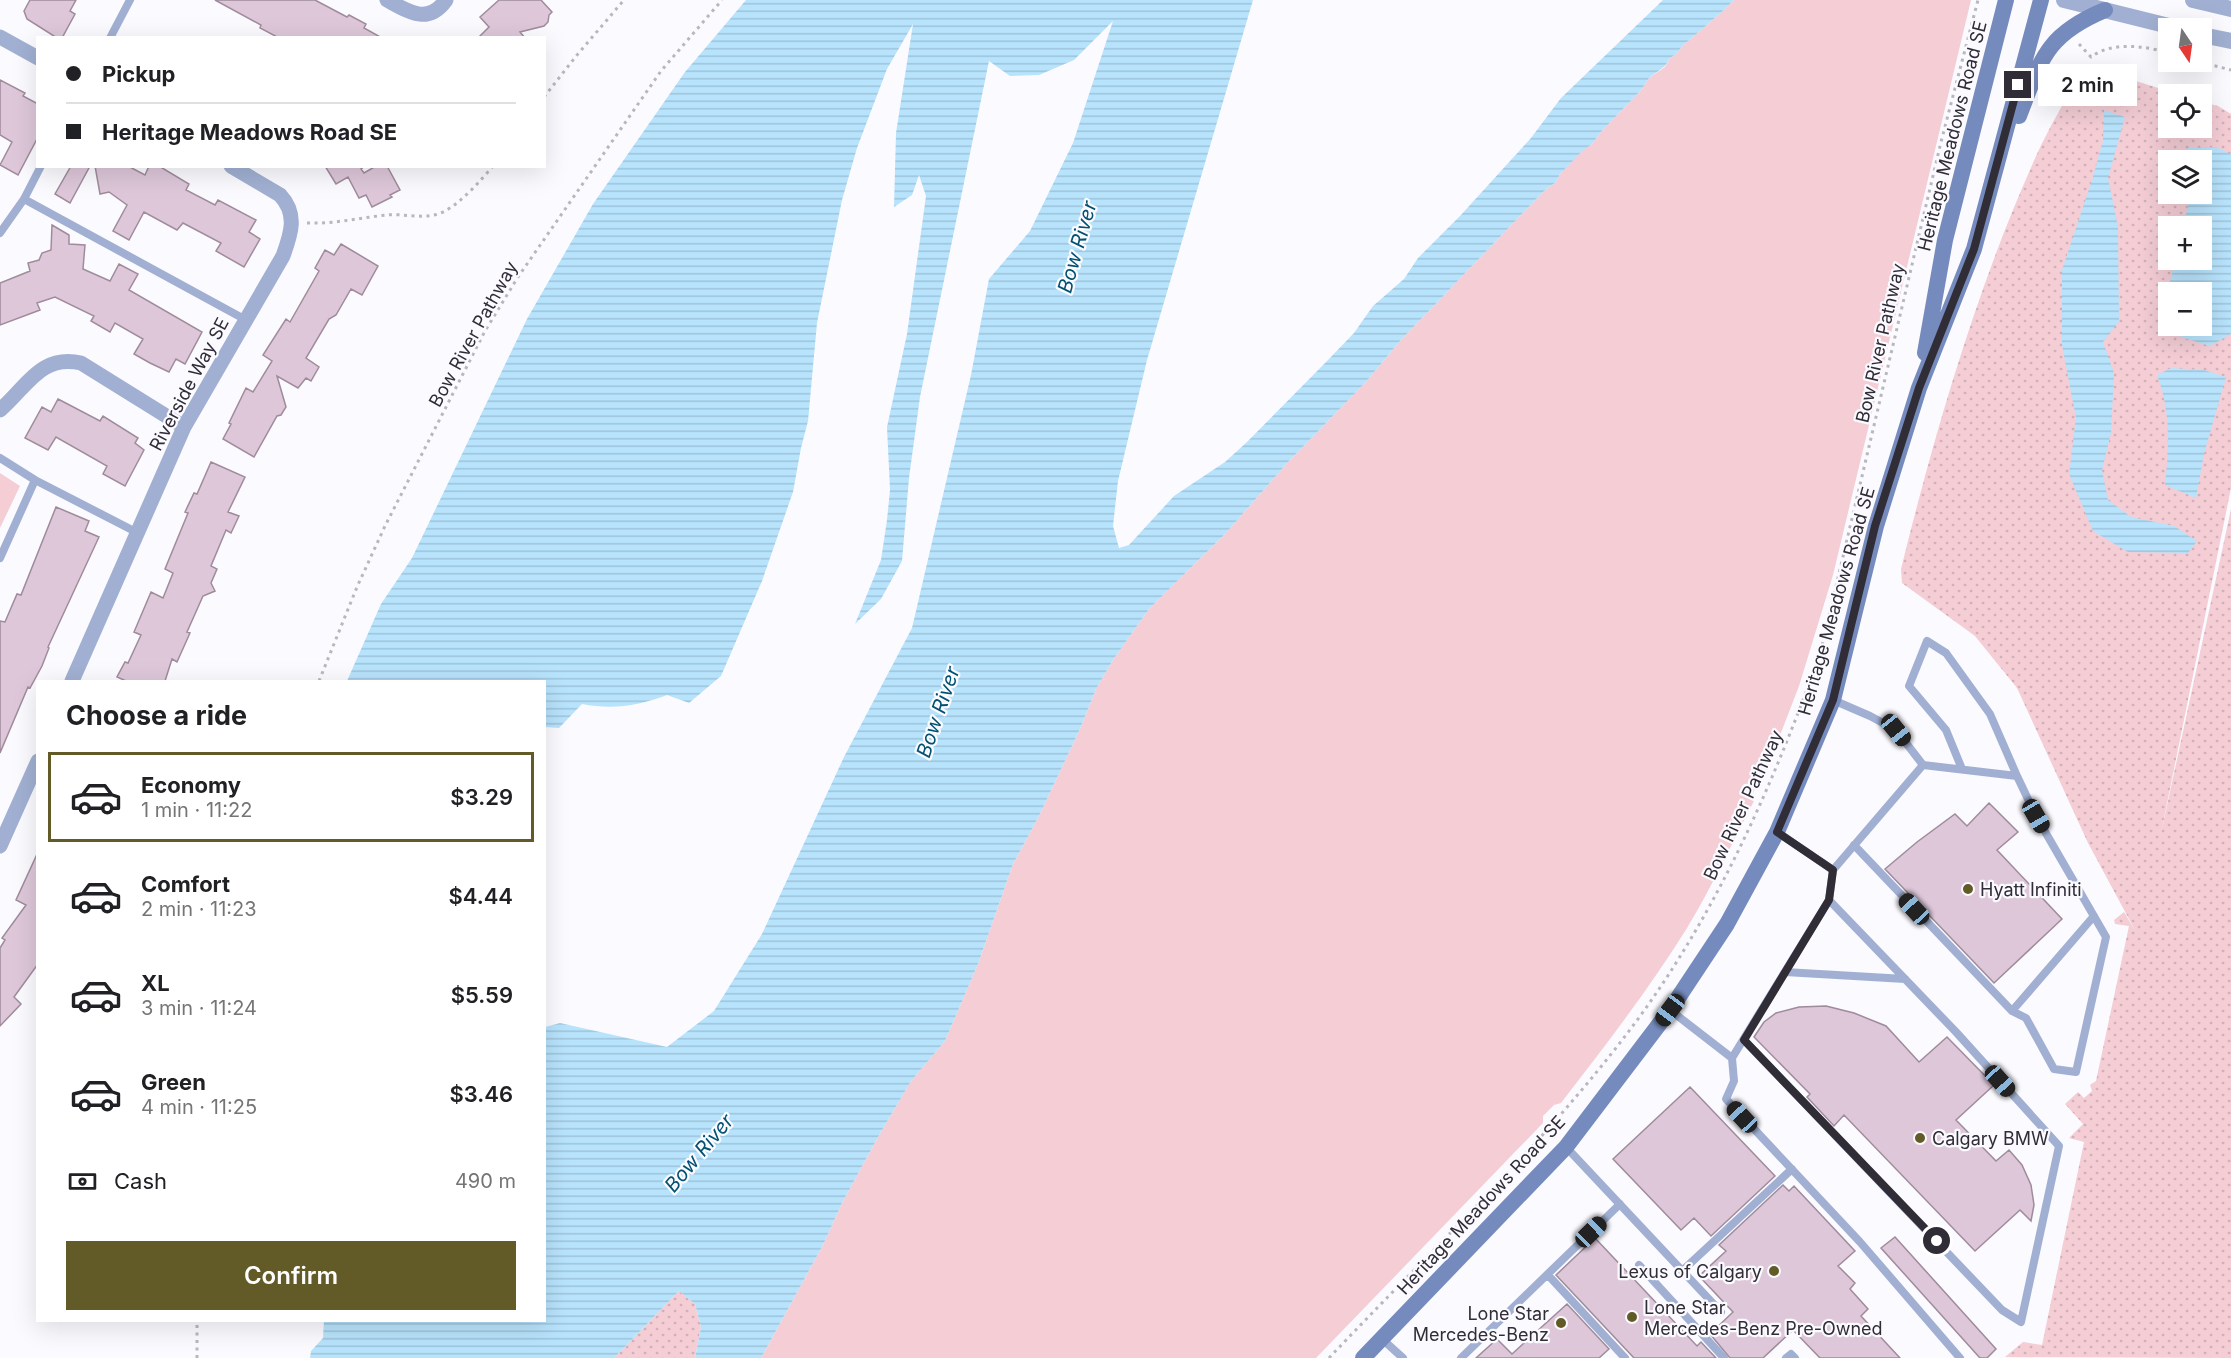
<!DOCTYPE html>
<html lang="en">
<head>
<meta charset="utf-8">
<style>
  :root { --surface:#fff; --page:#f6f6f6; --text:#202124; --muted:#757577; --line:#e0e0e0; --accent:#625a27 }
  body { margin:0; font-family:Inter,sans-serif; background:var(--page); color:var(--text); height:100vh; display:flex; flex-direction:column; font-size:22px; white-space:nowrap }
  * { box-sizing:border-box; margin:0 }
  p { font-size:20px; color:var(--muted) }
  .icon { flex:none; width:33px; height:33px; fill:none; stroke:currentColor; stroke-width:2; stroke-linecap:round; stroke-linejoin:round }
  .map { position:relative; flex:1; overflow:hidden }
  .sheet { position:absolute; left:36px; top:680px; width:510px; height:642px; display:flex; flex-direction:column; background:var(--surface); border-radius:0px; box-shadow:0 6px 24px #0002 }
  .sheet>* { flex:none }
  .hud { position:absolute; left:36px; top:36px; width:510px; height:132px; border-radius:0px; box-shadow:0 6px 24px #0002; display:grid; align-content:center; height:132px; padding:0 30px; background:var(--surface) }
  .needle { width:39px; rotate:167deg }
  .tools { position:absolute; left:2158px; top:18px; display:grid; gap:12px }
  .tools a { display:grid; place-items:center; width:54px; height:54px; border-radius:0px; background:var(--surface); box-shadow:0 6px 24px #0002; font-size:30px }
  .end { position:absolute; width:27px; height:27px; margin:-14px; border:8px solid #302d37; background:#fff; box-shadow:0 0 0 3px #fff }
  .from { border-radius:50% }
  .bubble { position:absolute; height:42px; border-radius:0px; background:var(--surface); box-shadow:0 6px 24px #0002; font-size:20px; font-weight:600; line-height:42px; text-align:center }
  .car { position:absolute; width:18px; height:36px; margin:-18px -9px; border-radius:8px; box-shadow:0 0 4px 2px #0007; background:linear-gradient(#222 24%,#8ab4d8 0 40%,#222 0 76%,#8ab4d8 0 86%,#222 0) }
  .hud b { display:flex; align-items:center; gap:21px; height:57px; font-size:22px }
  .hud b+b { border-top:2px solid var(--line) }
  .hud i { width:15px; height:15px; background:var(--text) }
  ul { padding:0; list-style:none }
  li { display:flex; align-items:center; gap:18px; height:90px; margin:0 12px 9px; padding:0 18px; border:3px solid transparent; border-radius:0px }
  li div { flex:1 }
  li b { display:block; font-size:22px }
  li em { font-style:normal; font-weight:600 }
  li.on { border-color:var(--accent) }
  li>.icon { width:54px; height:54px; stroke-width:1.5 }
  h2 { padding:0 30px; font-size:27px; line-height:72px }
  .pay { display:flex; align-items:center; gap:15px; height:66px; padding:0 30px; font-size:22px }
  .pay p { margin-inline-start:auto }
  .primary-button { display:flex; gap:12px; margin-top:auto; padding:12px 30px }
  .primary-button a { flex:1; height:69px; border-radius:0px; background:var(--accent); color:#fff; font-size:24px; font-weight:600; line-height:69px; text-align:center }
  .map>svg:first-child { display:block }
  .grass { fill:url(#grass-dots); fill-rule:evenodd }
  .green { fill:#f4cdd5 }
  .water { fill:url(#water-rules) }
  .building { fill:#ddc7d9; stroke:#9f8b9c; stroke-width:1.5 }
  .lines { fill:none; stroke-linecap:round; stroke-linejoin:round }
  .path { stroke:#b9b7be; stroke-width:3; stroke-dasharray:3 4.5; stroke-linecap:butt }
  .service { stroke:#a1b0d2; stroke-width:8 }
  .minor { stroke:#a1b0d2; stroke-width:15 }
  .tertiary { stroke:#a1b0d2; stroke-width:16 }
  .secondary { stroke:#768bbd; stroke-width:16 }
  .route { stroke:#302d37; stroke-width:8 }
  .poi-dot { fill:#625a27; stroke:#fbfaff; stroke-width:2 }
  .labels { text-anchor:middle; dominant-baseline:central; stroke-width:4.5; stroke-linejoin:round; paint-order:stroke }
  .street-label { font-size:18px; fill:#302d37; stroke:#fbfaff }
  .poi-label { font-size:18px; fill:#302d37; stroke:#fbfaff; text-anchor:start }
  .water-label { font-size:20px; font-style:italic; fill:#005172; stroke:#fbfaff }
</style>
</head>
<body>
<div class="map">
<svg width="2231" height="1358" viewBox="0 0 2231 1358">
  <defs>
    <pattern id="grass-dots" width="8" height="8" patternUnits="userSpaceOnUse" patternTransform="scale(1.5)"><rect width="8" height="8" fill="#f4cdd5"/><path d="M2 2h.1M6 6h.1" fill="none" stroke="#d2b0b7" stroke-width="1.8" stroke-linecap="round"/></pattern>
    <pattern id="water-rules" width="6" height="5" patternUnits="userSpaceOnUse" patternTransform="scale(1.5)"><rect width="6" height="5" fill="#b8e3fc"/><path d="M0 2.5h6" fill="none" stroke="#9ec3d9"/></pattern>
  </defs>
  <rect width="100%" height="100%" fill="#fbfaff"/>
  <!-- grass -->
  <path class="grass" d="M 2111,73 L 2177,94 L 2169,94 L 2169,128 L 2202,128 L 2202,102 L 2218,106 L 2231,114 L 2231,488 L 2160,838 L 2231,509 L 2231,1358 L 2005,1357 L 2023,1342 L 2042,1345 L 2084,1142 L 2069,1138 L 2083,1124 L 2065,1104 L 2078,1092 L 2084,1098 L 2092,1091 L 2090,1085 L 2096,1081 L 2129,926 L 2115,924 L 2114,920 L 2124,912 L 2136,932 L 2088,843 L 2017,688 L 1975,636 L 1902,583 L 1901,569 C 1935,431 1978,284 2037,154 C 2049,128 2064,103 2077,78 ZM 2169,160 L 2202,160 L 2202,194 L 2169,194 ZM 2169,226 L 2202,226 L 2202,260 L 2169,260 ZM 2169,292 L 2202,292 L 2202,326 L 2169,326 Z
    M 679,1291 L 695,1304 L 701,1327 L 695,1358 L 614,1358 Z"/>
  <!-- green -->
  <path class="green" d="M 1734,0 L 1971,0 L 1833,575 L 1799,686 L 1762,782 L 1758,783 L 1752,795 L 1754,801 C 1732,843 1712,887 1687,928 C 1649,989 1605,1046 1561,1103 L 1554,1105 L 1543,1116 L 1543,1123 L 1316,1358 L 761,1358 L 823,1245 L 842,1203 L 878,1137 L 911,1081 L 945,1041 L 978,964 L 1013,864 L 1039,816 L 1080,729 L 1096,689 L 1113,660 L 1149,609 L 1225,534 L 1289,461 L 1365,383 L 1400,341 L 1543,192 L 1556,182 L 1560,174 L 1581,151 L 1592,144 L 1600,133 L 1642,89 L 1649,78 L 1665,67 L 1670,58 C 1678,54 1680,47 1687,42 C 1703,28 1719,15 1734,0 Z
    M 0,473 L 20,486 L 0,528 Z"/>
  <!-- water -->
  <path class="water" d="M 746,0 L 1253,0 L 1147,360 L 1118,481 L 1113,526 L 1119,548 L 1129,545 L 1174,496 L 1225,462 L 1247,442 L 1328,360 L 1354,333 L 1373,306 L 1404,279 L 1418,258 L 1460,216 L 1531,138 L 1561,98 L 1663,0 L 1734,0 C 1719,15 1703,28 1687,42 C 1680,47 1678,54 1670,58 L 1665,66 L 1649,78 L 1642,89 L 1600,133 L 1592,144 L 1581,152 L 1560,174 L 1556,182 L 1543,192 L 1400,341 L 1365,383 L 1289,461 L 1225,534 L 1149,609 L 1113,660 L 1096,689 L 1080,729 L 1039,816 L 1013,864 L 978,964 L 945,1041 L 911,1081 L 878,1137 L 842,1203 L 823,1245 L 761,1358 L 695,1358 L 701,1327 L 695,1304 L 679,1291 L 614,1358 L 310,1358 L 311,1351 L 323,1338 L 324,1320 L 544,1320 L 545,1027 L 560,1023 L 667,1047 L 714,1011 L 762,934 L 844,757 L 912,628 L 971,375 L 989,279 L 1030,231 L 1073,143 L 1113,21 L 1074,60 L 1039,75 L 1010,76 L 989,61 L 920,397 L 909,478 L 902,561 L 881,599 L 855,624 L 881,560 L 887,520 L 890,490 L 887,427 L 907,334 L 926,196 L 919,175 L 912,195 L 894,207 L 896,133 L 913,24 L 887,69 L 857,148 L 842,200 L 817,323 L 808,421 L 801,448 L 793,492 L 762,581 L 721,676 L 689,703 L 667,695 C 638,706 612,710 582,704 L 559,728 L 545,727 L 544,681 L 347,681 L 381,604 L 412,558 L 527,319 L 593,204 L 685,72 Z
    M 2104,110 L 2125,117 L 2108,178 L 2118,227 L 2119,321 L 2103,342 L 2114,373 L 2111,433 L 2102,470 L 2108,500 L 2131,517 L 2174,526 L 2197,541 L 2188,553 L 2128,552 L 2093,531 L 2069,474 L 2076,418 L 2062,345 L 2062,270 L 2093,177 L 2103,140 Z
    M 2216,147 L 2231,154 L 2231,334 L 2210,346 L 2181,337 L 2173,326 L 2202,326 L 2202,292 L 2169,292 L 2169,320 L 2163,312 L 2175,260 L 2202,260 L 2202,226 L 2183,226 L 2191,194 L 2202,194 L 2202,160 L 2189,160 L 2188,148 Z
    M 2171,368 L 2204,370 L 2226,377 L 2204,454 L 2196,498 L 2165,485 C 2169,448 2171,411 2157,375 Z"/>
  <!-- building -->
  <path class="building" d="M 30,0 L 76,0 L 70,11 L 75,14 L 62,38 L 57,38 L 27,19 L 24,11 Z
    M 215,0 L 315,0 L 347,17 L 349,15 L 366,24 L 364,28 L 382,38 L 279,38 L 260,28 L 261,25 Z
    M 499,0 L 541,0 L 552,12 L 549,15 L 548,22 L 544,26 L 520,32 L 525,38 L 478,38 L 489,27 L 480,17 Z
    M 0,80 L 25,93 L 23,96 L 38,104 L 38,137 L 18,175 L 0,165 L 12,142 L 0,135 Z
    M 71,166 L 90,166 L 70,203 L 55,194 Z
    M 95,166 L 128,166 L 145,175 L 149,166 L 159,166 L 189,184 L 186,190 L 215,205 L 218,200 L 256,220 L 249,232 L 260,239 L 244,267 L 216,251 L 221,243 L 183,223 L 177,230 L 144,212 L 129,240 L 113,231 L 127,205 L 109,192 L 100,194 Z
    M 325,166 L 365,166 L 361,169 L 364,173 L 376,166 L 387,166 L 400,190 L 390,195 L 392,197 L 372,207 L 366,195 L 359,198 L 348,177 L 336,184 Z
    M 52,225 L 69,235 L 69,244 L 85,245 L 83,269 L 110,281 L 119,264 L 138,274 L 129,290 L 202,332 L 185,364 L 176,359 L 169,372 L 150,363 L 134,354 L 143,339 L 115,323 L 110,332 L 91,321 L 94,316 L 55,297 L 37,303 L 40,310 L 0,325 L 0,283 L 30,271 L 28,263 L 39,260 L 42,253 L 51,250 Z
    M 341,244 L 378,266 L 362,295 L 351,289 L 336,315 L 329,319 L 306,358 L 319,367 L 311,381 L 306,378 L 298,388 L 277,376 L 286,407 L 281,415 L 277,416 L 254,457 L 223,439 L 231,424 L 229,423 L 246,388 L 253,392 L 272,361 L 263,355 L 286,319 L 290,322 L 319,271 L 315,268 L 325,250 L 334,255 Z
    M 58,399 L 100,421 L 103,416 L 138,438 L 135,443 L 144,450 L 125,486 L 103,474 L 107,466 L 56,437 L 48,450 L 25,438 L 42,407 L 51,412 Z
    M 211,462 L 245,477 L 228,512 L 239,516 L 231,533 L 226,530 L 211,566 L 217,569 L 211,583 L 215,591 L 203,596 L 187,632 L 190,633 L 177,662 L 172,659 L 165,681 L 126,681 L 117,677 L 125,662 L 128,663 L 141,635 L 134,632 L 151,592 L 163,598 L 173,573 L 165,569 L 188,513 L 185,512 L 194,493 L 197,494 Z
    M 56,507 L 89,521 L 85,531 L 99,537 L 48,647 L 49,648 L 42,666 L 30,688 L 28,687 L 0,753 L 0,621 L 5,622 L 17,594 L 21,595 Z
    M 1989,803 L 2018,832 L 1997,850 L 2062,919 L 1994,983 L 1885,869 L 1917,842 L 1955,814 L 1967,826 Z
    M 38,852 L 38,964 L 14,997 L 21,1004 L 0,1026 L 0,948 L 5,940 L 2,938 L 26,905 L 16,900 Z
    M 1826,1006 L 1854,1013 L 1886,1026 L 1919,1062 L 1947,1037 L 1994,1085 L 1956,1120 L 1996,1161 L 2009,1150 L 2022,1165 L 2031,1185 L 2034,1205 L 2031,1221 L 2020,1210 L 1975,1251 L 1844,1115 L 1834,1126 L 1807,1097 L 1810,1094 L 1754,1037 L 1764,1022 L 1776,1013 L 1799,1007 Z
    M 1690,1087 L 1775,1176 L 1711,1236 L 1694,1218 L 1681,1230 L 1613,1159 Z
    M 1783,1185 L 1789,1191 L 1794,1186 L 1855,1251 L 1838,1266 L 1855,1283 L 1850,1289 L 1868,1309 L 1861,1316 L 1900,1358 L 1820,1358 L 1793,1330 L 1763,1358 L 1730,1358 L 1710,1334 L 1733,1312 L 1699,1276 L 1726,1251 L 1719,1245 Z
    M 1895,1237 L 1996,1349 L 1987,1358 L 1980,1358 L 1881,1248 Z
    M 1595,1238 L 1697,1346 L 1701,1342 L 1716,1358 L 1634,1358 L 1556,1275 Z
    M 1567,1304 L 1609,1349 L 1599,1358 L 1476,1358 L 1497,1339 L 1512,1354 Z"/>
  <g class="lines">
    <!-- path -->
    <path class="path" d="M 2079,44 L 2091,57 C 2112,41 2145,46 2169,53
      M 2200,62 L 2231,70
      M 544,97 L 577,55 L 624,0
      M 307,223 C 334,224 359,218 386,215 C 405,213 427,221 445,211 C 462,202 481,180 493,166
      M 319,681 L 357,587 L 385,526 L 485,331 L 518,277 L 661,71 L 722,0
      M 197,1358 L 197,1320
      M 1329,1358 C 1434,1247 1547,1142 1638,1019 C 1719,908 1774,782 1820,654 L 1941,142 L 1978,0"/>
    <!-- service -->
    <path class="service" d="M 110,38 L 130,0
      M 24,199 L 246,320
      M 0,233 L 24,199 L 41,166
      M 0,458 L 35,480 L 138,533
      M 0,558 L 35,480
      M 1923,765 L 2017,776 L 1990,714 L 1946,653 L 1927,641 L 1909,686 L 1946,730 L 1962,769
      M 1777,832 L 1833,870
      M 1854,845 L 2012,1011 L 2026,1018 L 2054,1069 L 2076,1072 L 2106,937 L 2036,816 L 2017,776
      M 1785,972 L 1905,979
      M 1670,1010 L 1732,1058 L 1829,900 L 1833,870 L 1923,765 L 1896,730 L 1870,716 L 1833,700
      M 2012,1011 L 2094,916
      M 1744,1040 L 2002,1310 L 2021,1322 L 2059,1146 L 1956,1032 L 1829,900
      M 1732,1058 L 1734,1081 L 1726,1099 L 1860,1242 L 1960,1358
      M 1566,1147 L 1721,1312
      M 1639,1265 L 1724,1358
      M 1682,1271 L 1792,1169
      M 1548,1275 L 1625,1358
      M 1382,1339 L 1403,1358
      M 1461,1358 L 1620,1204
      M 1786,1358 L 1791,1354 L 1795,1358"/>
    <!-- minor -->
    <path class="minor" d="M 387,0 C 409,12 428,25 446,0
      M 0,37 L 38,58
      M 0,410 C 27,387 40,354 81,363 L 184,427
      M 72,681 L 184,427 L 283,256 C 291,234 298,214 280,195 L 231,166
      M 0,846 L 38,761"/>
    <!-- tertiary -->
    <path class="tertiary" d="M 2064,0 L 2177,28
      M 2193,0 L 2231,9
      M 2202,35 L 2231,41"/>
    <!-- secondary -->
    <path class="secondary" d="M 2019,116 C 2041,60 2045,35 2105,10
      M 1925,353 L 1945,240 L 2006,0
      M 1363,1358 L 1566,1147 L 1670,1010 L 1727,924 L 1777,832 L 1833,700 L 1876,526 L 1919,388 L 1974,249 L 2041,0"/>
  </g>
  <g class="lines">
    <!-- route -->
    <path class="route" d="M 1937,1241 L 1744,1040 L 1829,900 L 1833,870 L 1777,832 L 1833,700 L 1875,526 L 1919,388 L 1974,249 L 2018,85"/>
  </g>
  <!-- markers -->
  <g class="poi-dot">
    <circle cx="1968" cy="889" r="6"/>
    <circle cx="1920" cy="1138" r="6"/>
    <circle cx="1774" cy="1271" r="6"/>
    <circle cx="1632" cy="1317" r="6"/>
    <circle cx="1561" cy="1323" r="6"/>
  </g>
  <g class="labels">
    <!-- street labels -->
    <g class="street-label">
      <text transform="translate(1952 136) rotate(-76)">Heritage Meadows Road SE</text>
      <text transform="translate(473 334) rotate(-61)">Bow River Pathway</text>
      <text transform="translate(1880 343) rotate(-77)">Bow River Pathway</text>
      <text transform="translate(189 384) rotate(-62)">Riverside Way SE</text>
      <text transform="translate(1836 601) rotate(-74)">Heritage Meadows Road SE</text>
      <text transform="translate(1743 805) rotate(-65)">Bow River Pathway</text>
      <text transform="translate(1481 1205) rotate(-47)">Heritage Meadows Road SE</text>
    </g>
    <!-- poi labels -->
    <g class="poi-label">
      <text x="1980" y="889">Hyatt Infiniti</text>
      <text x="1932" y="1138">Calgary BMW</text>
      <text x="1762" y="1271" text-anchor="end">Lexus of Calgary</text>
      <text x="1644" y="1307">Lone Star<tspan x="1644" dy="21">Mercedes-Benz Pre-Owned</tspan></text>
      <text x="1549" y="1313" text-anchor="end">Lone Star<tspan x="1549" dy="21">Mercedes-Benz</tspan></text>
    </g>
    <!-- water labels -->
    <g class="water-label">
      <text transform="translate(1077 247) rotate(-74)">Bow River</text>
      <text transform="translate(938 712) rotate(-71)">Bow River</text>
      <text transform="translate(699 1153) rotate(-50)">Bow River</text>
    </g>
  </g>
</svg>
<div class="tools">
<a><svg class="needle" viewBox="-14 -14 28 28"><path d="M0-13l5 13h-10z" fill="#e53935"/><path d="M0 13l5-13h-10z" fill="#757577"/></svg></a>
<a><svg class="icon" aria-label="locate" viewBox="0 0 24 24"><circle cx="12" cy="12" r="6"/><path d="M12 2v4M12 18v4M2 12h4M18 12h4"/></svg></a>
<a><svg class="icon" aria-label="layers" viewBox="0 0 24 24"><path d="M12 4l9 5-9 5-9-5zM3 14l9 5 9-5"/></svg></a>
<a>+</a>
<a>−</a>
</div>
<i class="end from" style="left:1937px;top:1241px"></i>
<i class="end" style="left:2018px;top:85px"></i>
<div class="bubble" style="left:2038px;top:64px;width:99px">2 min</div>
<i class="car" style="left:1896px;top:730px;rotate:141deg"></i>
<i class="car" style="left:2036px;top:816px;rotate:150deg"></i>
<i class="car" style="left:1914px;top:909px;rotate:317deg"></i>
<i class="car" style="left:1670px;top:1010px;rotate:217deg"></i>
<i class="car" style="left:2000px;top:1081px;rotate:138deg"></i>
<i class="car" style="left:1742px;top:1117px;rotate:317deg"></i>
<i class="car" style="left:1591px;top:1232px;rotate:46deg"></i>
<div class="hud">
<b><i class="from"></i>Pickup</b>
<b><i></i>Heritage Meadows Road SE</b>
</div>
<section class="sheet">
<h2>Choose a ride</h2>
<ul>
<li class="on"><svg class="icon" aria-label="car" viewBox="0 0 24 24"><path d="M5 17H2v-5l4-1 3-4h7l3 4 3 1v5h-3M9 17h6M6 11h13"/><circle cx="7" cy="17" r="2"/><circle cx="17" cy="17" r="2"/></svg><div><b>Economy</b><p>1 min · 11:22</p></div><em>$3.29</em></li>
<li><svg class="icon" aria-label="car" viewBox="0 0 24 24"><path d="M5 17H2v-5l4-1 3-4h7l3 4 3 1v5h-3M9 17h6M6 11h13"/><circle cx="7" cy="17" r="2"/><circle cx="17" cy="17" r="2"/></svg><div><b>Comfort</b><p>2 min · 11:23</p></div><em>$4.44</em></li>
<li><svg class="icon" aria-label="car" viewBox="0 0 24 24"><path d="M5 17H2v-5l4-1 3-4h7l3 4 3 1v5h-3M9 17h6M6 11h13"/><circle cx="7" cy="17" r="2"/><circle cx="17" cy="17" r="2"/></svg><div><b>XL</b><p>3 min · 11:24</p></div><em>$5.59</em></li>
<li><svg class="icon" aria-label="car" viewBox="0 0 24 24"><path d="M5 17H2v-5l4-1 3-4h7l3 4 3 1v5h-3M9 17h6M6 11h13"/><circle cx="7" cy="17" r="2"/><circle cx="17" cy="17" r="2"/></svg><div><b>Green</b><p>4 min · 11:25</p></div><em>$3.46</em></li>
</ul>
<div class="pay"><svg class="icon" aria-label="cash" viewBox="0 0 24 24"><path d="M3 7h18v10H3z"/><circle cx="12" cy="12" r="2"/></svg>Cash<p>490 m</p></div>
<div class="primary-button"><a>Confirm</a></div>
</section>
</div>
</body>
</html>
